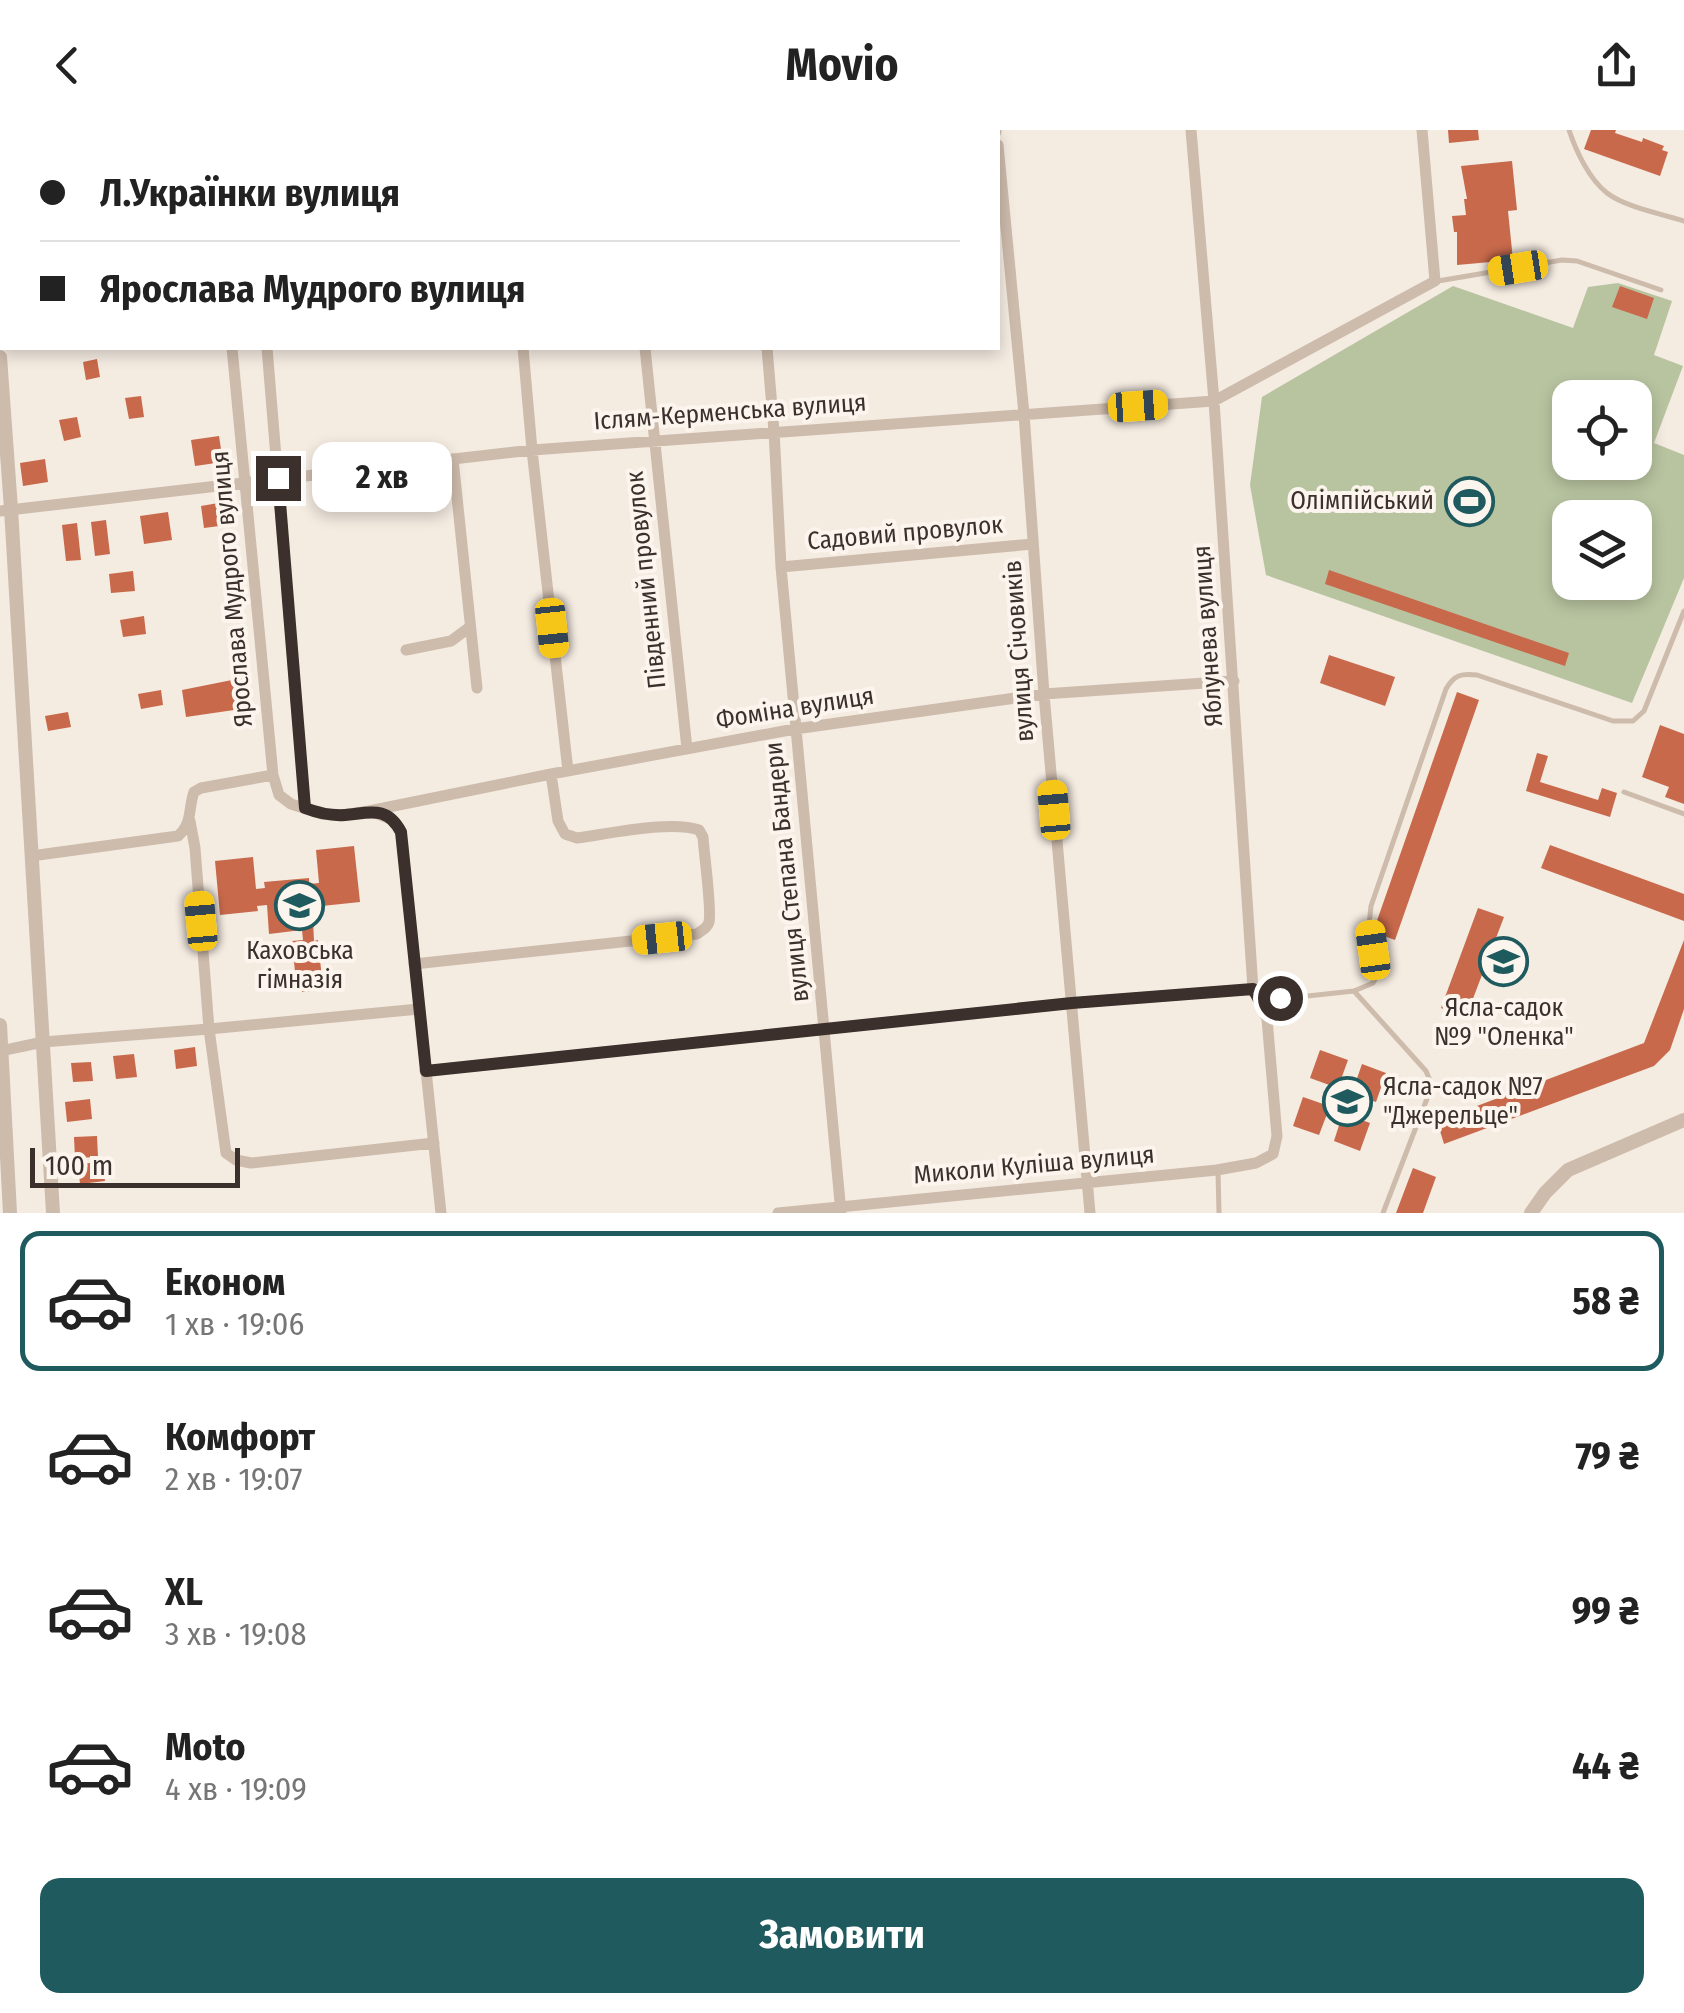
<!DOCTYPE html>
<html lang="uk">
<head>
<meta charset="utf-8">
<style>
  :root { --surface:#fff; --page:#f6f6f6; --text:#222; --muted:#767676; --line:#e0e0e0; --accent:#1f5a5e }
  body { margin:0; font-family:"Fira Sans Condensed",sans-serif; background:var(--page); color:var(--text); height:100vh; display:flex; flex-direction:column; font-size:38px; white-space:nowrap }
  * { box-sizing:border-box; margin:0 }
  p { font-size:32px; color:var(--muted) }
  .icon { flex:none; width:55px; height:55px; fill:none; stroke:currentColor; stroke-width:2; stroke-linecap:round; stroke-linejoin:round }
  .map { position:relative; height:1083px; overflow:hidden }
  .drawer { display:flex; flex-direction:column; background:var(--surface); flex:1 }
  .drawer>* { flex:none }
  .top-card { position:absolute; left:0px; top:0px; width:1000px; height:220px; box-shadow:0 5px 15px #0003; display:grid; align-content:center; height:220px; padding:0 40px; background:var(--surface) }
  .controls { position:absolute; left:1552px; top:250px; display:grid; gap:20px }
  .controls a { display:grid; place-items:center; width:100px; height:100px; border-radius:20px; background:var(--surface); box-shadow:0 5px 15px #0003; font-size:50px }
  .scale { position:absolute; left:30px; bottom:25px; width:210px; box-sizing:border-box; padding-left:10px; border:5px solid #3b302b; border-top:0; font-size:28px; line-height:35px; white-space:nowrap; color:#3b302b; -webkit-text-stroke:8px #fbf5ee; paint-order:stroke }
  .end { position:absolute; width:45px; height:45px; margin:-22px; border:12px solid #3b302b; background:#fff; box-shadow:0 0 0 5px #fff }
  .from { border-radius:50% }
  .bubble { position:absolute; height:70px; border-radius:20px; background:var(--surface); box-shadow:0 5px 15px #0003; font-size:32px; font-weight:700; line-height:70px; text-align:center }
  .car { position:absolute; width:30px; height:60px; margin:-30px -15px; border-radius:12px; box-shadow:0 0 8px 2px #0007; background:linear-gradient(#f5c518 24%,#345 0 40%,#f5c518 0 76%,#345 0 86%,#f5c518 0) }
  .top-card b { display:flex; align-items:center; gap:35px; height:95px; font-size:38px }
  .top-card b+b { border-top:2px solid var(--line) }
  .top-card i { width:25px; height:25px; background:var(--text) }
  ul { padding:18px 0 0; list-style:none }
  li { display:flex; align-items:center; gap:30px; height:140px; margin:0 20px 15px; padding:0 20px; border:5px solid transparent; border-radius:20px }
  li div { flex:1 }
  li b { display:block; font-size:38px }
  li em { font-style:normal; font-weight:700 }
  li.active { border-color:var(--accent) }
  li>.icon { width:90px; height:90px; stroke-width:1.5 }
  .primary-button { display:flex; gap:20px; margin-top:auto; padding:20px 40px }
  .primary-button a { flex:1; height:115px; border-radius:20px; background:var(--accent); color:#fff; font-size:40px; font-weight:700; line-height:115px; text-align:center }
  header { display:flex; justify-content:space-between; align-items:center; height:130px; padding:0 40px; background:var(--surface); font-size:45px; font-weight:700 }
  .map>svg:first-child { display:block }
  .green { fill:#b8c4a0; fill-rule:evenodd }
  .building { fill:#c8694b }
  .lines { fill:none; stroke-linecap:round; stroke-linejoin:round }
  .service { stroke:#cdbbac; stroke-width:5 }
  .minor { stroke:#cdbbac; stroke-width:11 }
  .tertiary { stroke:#cdbbac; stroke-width:14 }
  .route { stroke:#3b302b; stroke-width:12 }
  .labels { text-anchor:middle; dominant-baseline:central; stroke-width:8; stroke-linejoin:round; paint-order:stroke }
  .street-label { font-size:25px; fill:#3b302b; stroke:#fbf5ee }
  .poi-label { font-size:25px; fill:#3b302b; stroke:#fbf5ee }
</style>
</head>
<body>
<header><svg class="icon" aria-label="back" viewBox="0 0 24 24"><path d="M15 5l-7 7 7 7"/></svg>Movio<svg class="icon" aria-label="share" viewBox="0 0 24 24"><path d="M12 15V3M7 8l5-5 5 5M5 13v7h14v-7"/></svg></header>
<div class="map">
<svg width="1684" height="1083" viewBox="0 0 1684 1083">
  <rect width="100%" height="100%" fill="#f4ebe1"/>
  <!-- green -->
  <path class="green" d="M 1618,153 L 1672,171 L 1654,225 L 1683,236 L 1654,313 L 1684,325 L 1684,448 L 1632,573 L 1266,445 L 1250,355 L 1262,267 L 1453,156 L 1573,198 L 1588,157 ZM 1570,268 L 1635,268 L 1635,332 L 1570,332 ZM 1570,388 L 1635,388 L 1635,452 L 1570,452 Z"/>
  <!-- building -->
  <path class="building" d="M 1448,0 L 1478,0 L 1479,10 L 1449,13 Z
    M 1591,0 L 1616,0 L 1615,3 L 1642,12 L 1643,8 L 1664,16 L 1662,20 L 1668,22 L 1660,46 L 1584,19 Z
    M 1512,31 L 1517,80 L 1508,81 L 1513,130 L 1457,135 L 1457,102 L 1454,102 L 1452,86 L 1466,85 L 1464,69 L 1467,69 L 1461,36 Z
    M 1620,156 L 1654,168 L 1647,189 L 1612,177 Z
    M 97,229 L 100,247 L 86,250 L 83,232 Z
    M 141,266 L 144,287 L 129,289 L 125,268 Z
    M 77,287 L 81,307 L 64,311 L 59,290 Z
    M 219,306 L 223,332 L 195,336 L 191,310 Z
    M 45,329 L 48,352 L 23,356 L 20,333 Z
    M 224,372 L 227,395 L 204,398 L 201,376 Z
    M 168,382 L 172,410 L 144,414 L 140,386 Z
    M 106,390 L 110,424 L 95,426 L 91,392 Z
    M 77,393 L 81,430 L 66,431 L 62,395 Z
    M 1329,440 L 1569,523 L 1565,536 L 1325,454 Z
    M 133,441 L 135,461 L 111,463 L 109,444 Z
    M 144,486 L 146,504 L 123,507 L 120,490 Z
    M 1329,525 L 1395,547 L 1385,576 L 1320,553 Z
    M 247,547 L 253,580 L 234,583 L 234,580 L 186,587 L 182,560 Z
    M 161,560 L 163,575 L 141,579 L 138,564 Z
    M 1457,562 L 1479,570 L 1395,810 L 1373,802 Z
    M 68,582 L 71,597 L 48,601 L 45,586 Z
    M 1660,595 L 1684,604 L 1684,674 L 1665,667 L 1669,657 L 1642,647 Z
    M 1537,623 L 1548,626 L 1540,652 L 1598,670 L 1602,658 L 1617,663 L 1610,687 L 1526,661 Z
    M 1550,715 L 1684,764 L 1684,791 L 1541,738 Z
    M 354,716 L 360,772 L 322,776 L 321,770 L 312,771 L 314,811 L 318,810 L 322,849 L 315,850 L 316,861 L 302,862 L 301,852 L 296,852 L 292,811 L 303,810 L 302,800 L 269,804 L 267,775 L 257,776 L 258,781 L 220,785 L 215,731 L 253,727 L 256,759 L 265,758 L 264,752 L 309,748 L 309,754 L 319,753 L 316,720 Z
    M 1478,778 L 1504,787 L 1466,887 L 1441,878 Z
    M 1684,810 L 1684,879 L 1670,920 L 1654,936 L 1444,1014 L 1437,991 L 1644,913 Z
    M 195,917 L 197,936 L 176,939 L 174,920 Z
    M 1320,920 L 1348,930 L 1340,952 L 1354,957 L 1362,934 L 1386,943 L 1376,972 L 1355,965 L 1348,985 L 1370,993 L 1360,1021 L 1334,1011 L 1341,989 L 1327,984 L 1319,1005 L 1293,996 L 1303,967 L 1326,975 L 1332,956 L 1310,948 Z
    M 134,924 L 137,947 L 116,949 L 113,926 Z
    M 91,932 L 93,951 L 73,952 L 71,933 Z
    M 90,969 L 92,989 L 67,992 L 65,972 Z
    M 97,1006 L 98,1027 L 75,1028 L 74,1007 Z
    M 103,1032 L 105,1051 L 80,1054 L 78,1034 Z
    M 1413,1038 L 1436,1047 L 1423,1083 L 1396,1083 Z"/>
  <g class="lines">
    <!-- service -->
    <path class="service" d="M 1569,0 C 1576,21 1589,49 1607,63 C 1625,77 1662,84 1684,91
      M 1438,151 L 1562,130 L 1577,131 L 1661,160
      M 1624,662 L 1684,684
      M 1354,861 L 1426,941 L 1431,953 L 1428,966 L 1383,1083
      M 1260,871 L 1354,861 L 1373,853 L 1377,846 L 1369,795 L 1371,776 L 1446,559 C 1454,545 1461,543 1477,545 L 1613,591 L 1633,591 L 1644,581 L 1684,481
      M 1218,1041 L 1219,1083"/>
    <!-- minor -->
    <path class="minor" d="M 212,0 L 212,2
      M 249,0 L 249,2
      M 748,0 L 749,2
      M 894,0 L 895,2
      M 996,0 L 996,2
      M 481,2 L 518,0
      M 998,15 L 1024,284 L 1044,564 L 1090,1083
      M 0,35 L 2,35
      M 232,218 L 273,645 L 279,665 L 291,674 L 322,684 L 344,685 L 369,681 L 551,644 L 795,599 L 1044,564 L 1234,551
      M 267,218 L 305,678
      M 523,218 L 532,320 L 568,641
      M 645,218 L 687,619
      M 767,218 L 774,301 L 781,437 L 841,1083
      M 453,329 L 477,558
      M 0,381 L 532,320 L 1214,271 L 1435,151 L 1422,0
      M 781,437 L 1033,414
      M 406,520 L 451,511 L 470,497
      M 373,682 L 391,689 L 401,702 L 441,1083
      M 190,691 L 195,718 L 209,899 L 226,1023 L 236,1030 L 251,1033 L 434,1013
      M 31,726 L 178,706 C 193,693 188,678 194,662 L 201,658 L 273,645
      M 414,834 L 697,804 C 702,800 707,799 709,792 C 712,780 704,724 703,707 L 699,700 C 671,690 608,704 577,708 L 565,704 L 558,691 L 551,644
      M 0,921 L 43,912 L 209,899 L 419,879
      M 425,941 L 1072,873 L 1253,859
      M 778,1083 L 1217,1040 L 1256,1033 L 1273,1024 L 1277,1006 L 1267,889 L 1253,859 L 1214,271 L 1191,0"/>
    <!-- tertiary -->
    <path class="tertiary" d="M 0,227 L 11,379 L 53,1083
      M 0,895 L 10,1083
      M 1531,1083 L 1545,1063 L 1568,1040 L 1684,990"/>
  </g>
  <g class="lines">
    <!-- route -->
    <path class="route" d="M 278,348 L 305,678 C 318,683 331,686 345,685 C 369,683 387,675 401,702 L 426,941 L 1072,873 L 1253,859 L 1260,871 L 1280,868"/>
  </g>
  <!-- icons -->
  <defs>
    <symbol id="stadium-ring" viewBox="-11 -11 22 22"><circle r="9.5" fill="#fbf5ee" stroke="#1f5a5e" stroke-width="1.5"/><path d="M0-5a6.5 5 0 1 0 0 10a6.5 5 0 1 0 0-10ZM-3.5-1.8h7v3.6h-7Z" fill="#1f5a5e"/></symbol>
    <symbol id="school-ring" viewBox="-11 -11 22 22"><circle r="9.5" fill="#fbf5ee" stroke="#1f5a5e" stroke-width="1.5"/><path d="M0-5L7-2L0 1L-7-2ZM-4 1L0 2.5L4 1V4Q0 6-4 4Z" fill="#1f5a5e"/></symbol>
  </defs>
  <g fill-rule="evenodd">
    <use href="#stadium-ring" x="1442" y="344" width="55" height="55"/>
    <use href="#school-ring" x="272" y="748" width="55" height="55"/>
    <use href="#school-ring" x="1476" y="804" width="55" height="55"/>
    <use href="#school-ring" x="1320" y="944" width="55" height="55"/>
  </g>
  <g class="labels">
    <!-- street labels -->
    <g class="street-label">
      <text transform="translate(730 282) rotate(-4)">Іслям-Керменська вулиця</text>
      <text transform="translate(905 403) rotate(-5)">Садовий провулок</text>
      <text transform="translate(646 450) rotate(-96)">Південний провулок</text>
      <text transform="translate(232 459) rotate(-95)">Ярослава Мудрого вулиця</text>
      <text transform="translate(1208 506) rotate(-94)">Яблунева вулиця</text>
      <text transform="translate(1019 521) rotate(-94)">вулиця Січовиків</text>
      <text transform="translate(795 578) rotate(-9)">Фоміна вулиця</text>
      <text transform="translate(787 742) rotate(-96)">вулиця Степана Бандери</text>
      <text transform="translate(1034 1035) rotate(-5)">Миколи Куліша вулиця</text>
    </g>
    <!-- poi labels -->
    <g class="poi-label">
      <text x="1434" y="371" text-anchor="end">Олімпійський</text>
      <text x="300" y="821">Каховська<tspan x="300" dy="29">гімназія</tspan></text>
      <text x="1504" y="878">Ясла-садок<tspan x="1504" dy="29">№9 "Оленка"</tspan></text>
      <text x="1383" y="957" text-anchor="start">Ясла-садок №7<tspan x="1383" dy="29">"Джерельце"</tspan></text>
    </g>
  </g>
</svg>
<div class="controls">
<a><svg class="icon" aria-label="locate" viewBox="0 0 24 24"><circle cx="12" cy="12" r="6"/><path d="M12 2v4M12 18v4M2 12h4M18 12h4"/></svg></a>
<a><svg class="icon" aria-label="layers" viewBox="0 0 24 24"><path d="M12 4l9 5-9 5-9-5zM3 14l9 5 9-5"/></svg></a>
</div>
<div class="scale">100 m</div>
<i class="end from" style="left:1280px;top:868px"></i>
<i class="end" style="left:278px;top:348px"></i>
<div class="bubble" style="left:312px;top:312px;width:140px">2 хв</div>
<i class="car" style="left:1518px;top:138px;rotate:261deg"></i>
<i class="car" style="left:1138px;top:276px;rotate:86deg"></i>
<i class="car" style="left:552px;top:498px;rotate:174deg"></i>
<i class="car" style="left:1054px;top:680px;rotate:355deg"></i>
<i class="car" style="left:201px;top:791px;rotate:355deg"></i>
<i class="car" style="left:662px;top:808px;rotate:264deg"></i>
<i class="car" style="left:1373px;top:820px;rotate:352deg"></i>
<div class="top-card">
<b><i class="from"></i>Л.Українки вулиця</b>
<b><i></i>Ярослава Мудрого вулиця</b>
</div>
</div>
<section class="drawer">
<ul>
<li class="active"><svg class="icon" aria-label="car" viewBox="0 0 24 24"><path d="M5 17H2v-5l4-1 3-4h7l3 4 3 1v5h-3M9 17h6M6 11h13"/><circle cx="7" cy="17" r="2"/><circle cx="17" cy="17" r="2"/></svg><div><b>Економ</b><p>1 хв · 19:06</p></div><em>58 ₴</em></li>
<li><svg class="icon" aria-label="car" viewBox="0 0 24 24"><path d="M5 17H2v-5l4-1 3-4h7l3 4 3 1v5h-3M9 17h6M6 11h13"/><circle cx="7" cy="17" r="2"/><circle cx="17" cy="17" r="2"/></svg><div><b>Комфорт</b><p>2 хв · 19:07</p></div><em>79 ₴</em></li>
<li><svg class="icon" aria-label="car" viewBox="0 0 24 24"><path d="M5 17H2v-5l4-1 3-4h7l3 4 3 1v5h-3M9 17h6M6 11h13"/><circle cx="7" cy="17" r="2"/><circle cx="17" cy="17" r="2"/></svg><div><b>XL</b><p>3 хв · 19:08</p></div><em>99 ₴</em></li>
<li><svg class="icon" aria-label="car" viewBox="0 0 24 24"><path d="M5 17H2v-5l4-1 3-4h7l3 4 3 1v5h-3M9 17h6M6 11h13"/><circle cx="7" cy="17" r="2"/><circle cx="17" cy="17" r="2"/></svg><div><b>Moto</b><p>4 хв · 19:09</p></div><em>44 ₴</em></li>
</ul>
<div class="primary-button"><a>Замовити</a></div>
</section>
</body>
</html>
